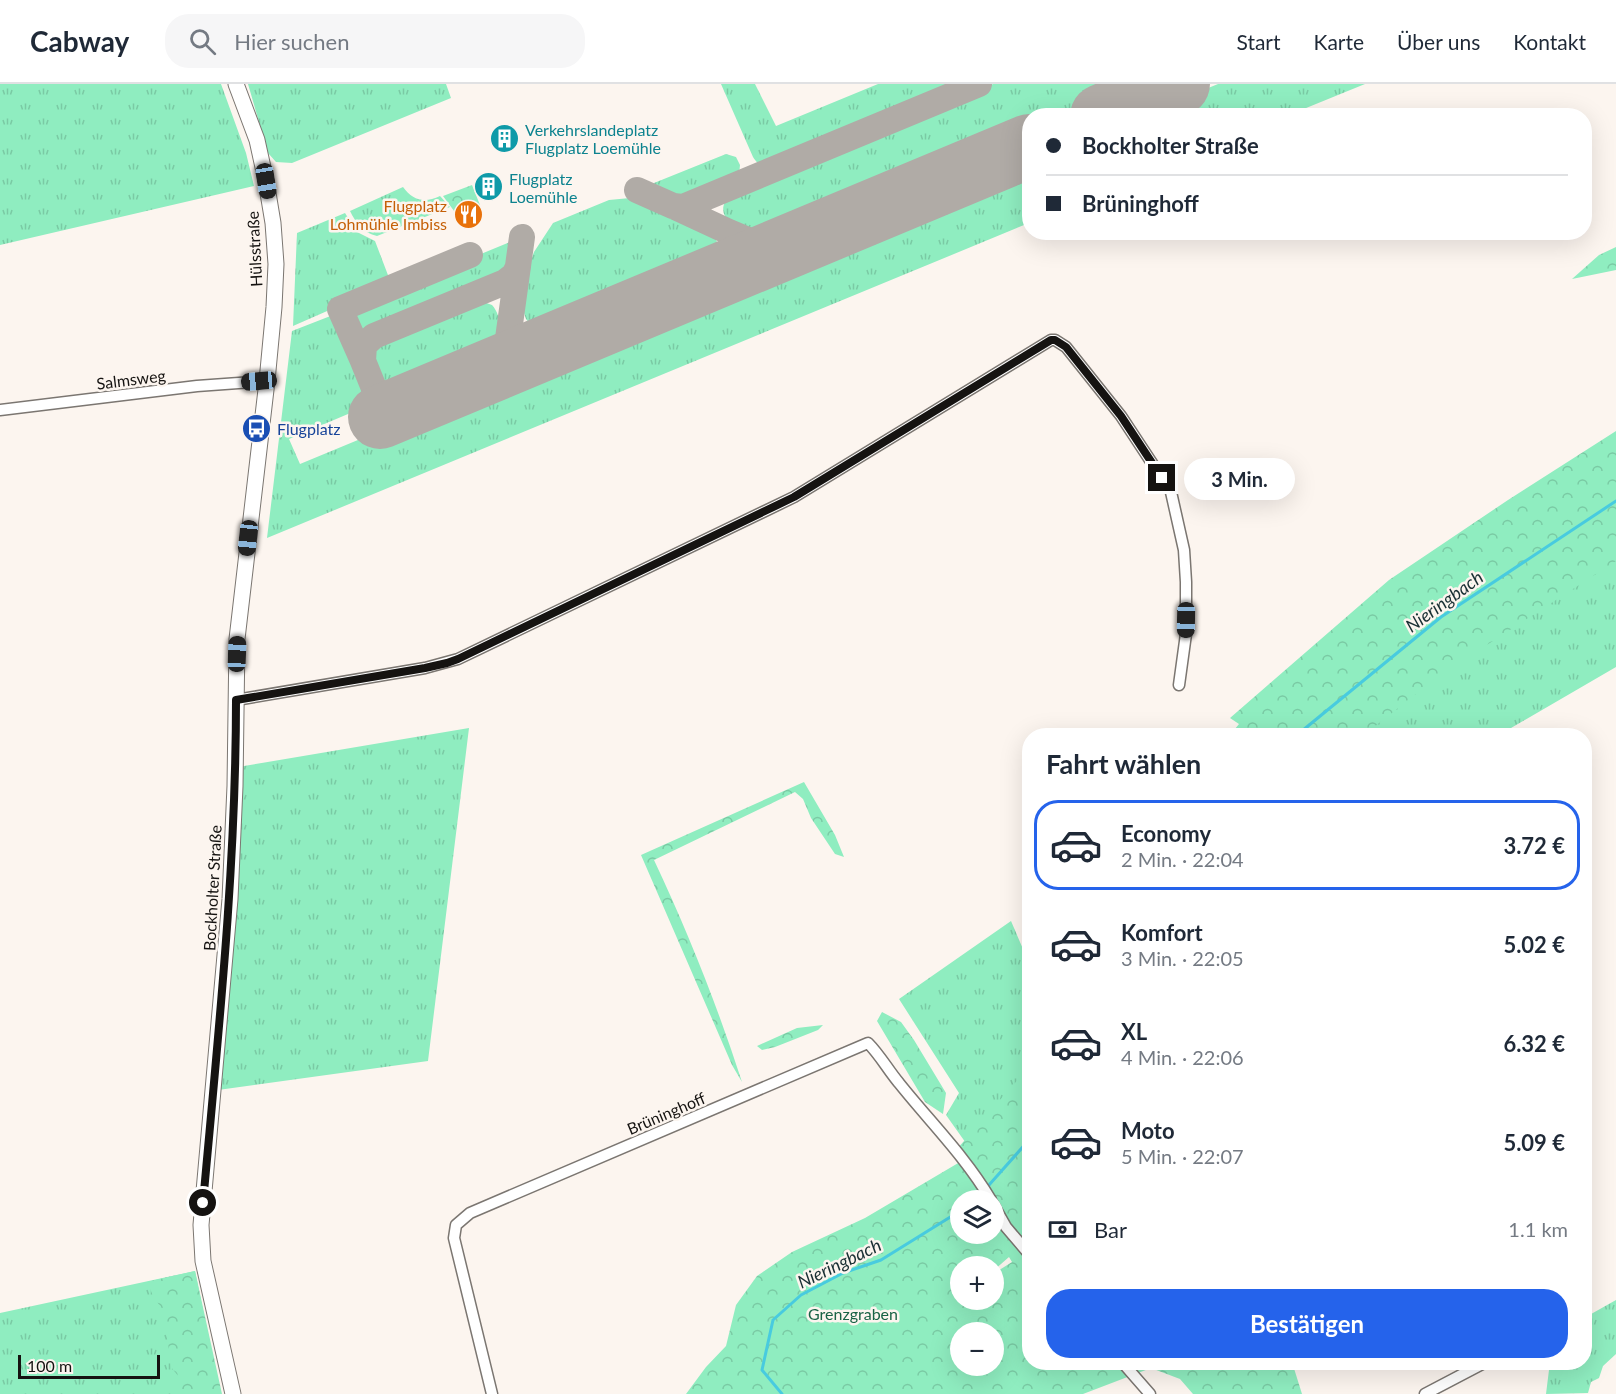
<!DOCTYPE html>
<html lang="de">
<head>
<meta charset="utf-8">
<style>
  :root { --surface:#fff; --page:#f6f6f7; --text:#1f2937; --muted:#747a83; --line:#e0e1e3; --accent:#2563eb }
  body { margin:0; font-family:Lato,sans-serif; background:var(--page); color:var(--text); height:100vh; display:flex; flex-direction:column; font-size:22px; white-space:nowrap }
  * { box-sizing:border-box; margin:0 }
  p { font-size:20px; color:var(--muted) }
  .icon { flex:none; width:33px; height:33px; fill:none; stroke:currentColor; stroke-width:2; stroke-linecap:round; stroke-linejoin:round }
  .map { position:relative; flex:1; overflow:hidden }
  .side { position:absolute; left:1022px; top:644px; width:570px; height:642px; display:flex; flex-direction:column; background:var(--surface); border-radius:24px; box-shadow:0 6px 24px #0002 }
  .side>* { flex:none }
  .hud { position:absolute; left:1022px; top:24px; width:570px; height:132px; border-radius:24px; box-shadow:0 6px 24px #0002; display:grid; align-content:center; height:132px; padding:0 24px; background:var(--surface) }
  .fabs { position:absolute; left:950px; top:1106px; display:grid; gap:12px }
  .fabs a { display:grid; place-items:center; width:54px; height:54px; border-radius:50%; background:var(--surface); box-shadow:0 6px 24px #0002; font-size:30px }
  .scale { position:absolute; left:18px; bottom:15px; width:142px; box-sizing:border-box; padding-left:6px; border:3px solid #151311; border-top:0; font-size:16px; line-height:21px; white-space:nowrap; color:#151311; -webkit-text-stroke:4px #fcf5ef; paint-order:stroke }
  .end { position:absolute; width:27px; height:27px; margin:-14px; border:8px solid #151311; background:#fff; box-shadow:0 0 0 3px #fff }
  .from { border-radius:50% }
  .bubble { position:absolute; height:42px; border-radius:21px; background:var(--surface); box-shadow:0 6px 24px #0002; font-size:20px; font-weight:700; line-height:42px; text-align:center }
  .car { position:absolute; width:18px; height:36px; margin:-18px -9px; border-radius:8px; box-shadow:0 0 4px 2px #0007; background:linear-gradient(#222 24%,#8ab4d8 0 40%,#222 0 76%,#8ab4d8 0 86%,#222 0) }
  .hud b { display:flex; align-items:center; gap:21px; height:57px; font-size:22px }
  .hud b+b { border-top:2px solid var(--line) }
  .hud i { width:15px; height:15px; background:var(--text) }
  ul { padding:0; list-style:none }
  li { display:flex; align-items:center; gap:18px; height:90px; margin:0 12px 9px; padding:0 12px; border:3px solid transparent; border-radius:24px }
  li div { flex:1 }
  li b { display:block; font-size:22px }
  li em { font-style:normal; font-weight:700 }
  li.current { border-color:var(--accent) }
  li>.icon { width:54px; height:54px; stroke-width:1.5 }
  h2 { padding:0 24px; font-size:27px; line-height:72px }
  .pay { display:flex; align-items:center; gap:15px; height:66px; padding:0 24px; font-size:22px }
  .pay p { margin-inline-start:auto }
  .cta { display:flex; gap:12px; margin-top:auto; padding:12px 24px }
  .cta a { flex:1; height:69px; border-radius:24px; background:var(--accent); color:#fff; font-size:24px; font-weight:700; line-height:69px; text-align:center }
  header { display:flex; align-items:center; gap:36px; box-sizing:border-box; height:84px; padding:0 30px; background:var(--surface); border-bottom:2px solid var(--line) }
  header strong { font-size:28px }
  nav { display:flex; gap:33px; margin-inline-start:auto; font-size:21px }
  .search { width:420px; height:54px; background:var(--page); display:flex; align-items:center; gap:15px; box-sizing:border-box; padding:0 21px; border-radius:24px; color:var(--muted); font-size:22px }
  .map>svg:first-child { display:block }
  .grass { fill:url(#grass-tufts) }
  .forest { fill:url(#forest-crowns); fill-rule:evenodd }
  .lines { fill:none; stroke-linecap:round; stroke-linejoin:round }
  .stream { stroke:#48cbdf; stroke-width:3 }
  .taxiway { stroke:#b0aba6; stroke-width:26 }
  .runway { stroke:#b0aba6; stroke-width:64 }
  .street-casing { stroke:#7b7671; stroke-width:13 }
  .secondary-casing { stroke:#7b7671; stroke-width:17 }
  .street { stroke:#fff; stroke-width:10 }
  .secondary { stroke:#fff; stroke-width:15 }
  .route { stroke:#151311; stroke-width:8 }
  .labels { text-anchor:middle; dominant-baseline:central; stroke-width:5; stroke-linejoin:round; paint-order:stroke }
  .culture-label { font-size:16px; fill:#0d838f; stroke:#fcf5ef; text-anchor:start }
  .food-label { font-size:16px; fill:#c56008; stroke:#fcf5ef; text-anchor:end }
  .street-label { font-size:16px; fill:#151311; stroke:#fcf5ef }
  .transit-label { font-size:16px; fill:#164399; stroke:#fcf5ef; text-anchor:start }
  .park-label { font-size:16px; fill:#186345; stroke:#fcf5ef }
  .water-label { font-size:18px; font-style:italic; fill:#192f33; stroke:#fcf5ef }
</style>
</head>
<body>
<header>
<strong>Cabway</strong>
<div class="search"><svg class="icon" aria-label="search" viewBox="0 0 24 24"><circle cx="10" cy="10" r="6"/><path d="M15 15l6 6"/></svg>Hier suchen</div>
<nav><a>Start</a><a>Karte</a><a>Über uns</a><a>Kontakt</a></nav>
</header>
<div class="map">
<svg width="1616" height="1310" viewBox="0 0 1616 1310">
  <defs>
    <pattern id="grass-tufts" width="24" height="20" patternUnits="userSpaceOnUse" patternTransform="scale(1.5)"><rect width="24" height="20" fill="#8fedc0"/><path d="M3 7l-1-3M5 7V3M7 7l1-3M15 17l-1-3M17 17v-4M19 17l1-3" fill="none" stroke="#7acaa4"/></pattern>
    <pattern id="forest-crowns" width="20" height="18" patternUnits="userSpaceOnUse" patternTransform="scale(1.5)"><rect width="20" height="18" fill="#8fedc0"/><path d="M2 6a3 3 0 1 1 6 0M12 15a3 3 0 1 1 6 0" fill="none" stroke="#7acaa4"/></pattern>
  </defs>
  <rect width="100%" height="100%" fill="#fcf5ef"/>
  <!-- grass -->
  <path class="grass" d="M 0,0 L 221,0 L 246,69 L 254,102 L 0,161 Z
    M 248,0 L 446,0 L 451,14 L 292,79 L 276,78 L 268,69 Z
    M 721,0 L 755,0 L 776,42 L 878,0 L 965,0 L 770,81 C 762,82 757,80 753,73 Z
    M 993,0 L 1142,0 L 1066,31 L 1029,32 L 1029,47 L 769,155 C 760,157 754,153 746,149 C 728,140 713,127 732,109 Z
    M 1218,0 L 1365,0 L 1289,31 L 1142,31 Z
    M 726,70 L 736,73 L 740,81 L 739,91 L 730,98 L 680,118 L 648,105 L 649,101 Z
    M 1029,78 L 1029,139 L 267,454 L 292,247 L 333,231 L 337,231 L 374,319 L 289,355 L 300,380 Z
    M 403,103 C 413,117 425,119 440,112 L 450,123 L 377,152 C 363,149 356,139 350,127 Z
    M 630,114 C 647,116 702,136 712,148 C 719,157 720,169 713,178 L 550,246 L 540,246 L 532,242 L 526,235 L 523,226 L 530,179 L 534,168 L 553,139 L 609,116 Z
    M 345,129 L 357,148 L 375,157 L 391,199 L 293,242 L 297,149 Z
    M 510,158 L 506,184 L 500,194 L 363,251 L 356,248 L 348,230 L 350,224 Z
    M 481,217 L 492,221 C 503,233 501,254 494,268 L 403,307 L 396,308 L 380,302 C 371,284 363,267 382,254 L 470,218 Z
    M 1616,427 L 1616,583 L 1499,651 L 1259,651 Z
    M 469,644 L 428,977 L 218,1006 L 238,683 Z
    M 1011,837 L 1029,879 L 1029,1050 L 990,1093 L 946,1031 L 959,1009 L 899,915 Z
    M 195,1187 L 220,1310 L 0,1310 L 0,1229 Z
    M 1616,1216 L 1616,1270 L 1603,1282 L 1599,1294 L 1591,1298 L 1588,1309 L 1546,1310 L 1550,1278 L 1584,1278 L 1584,1234 Z"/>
  <!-- forest -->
  <path class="forest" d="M 472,101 L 480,121 L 457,131 L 443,112 Z
    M 1616,163 L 1616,186 L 1572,195 L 1599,171 Z
    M 1616,347 L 1616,477 L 1436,594 L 1364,651 L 1230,651 L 1239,640 L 1230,634 L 1389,496 L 1508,416 Z
    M 804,698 L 835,751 L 844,773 L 835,770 L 811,734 L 803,715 L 795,708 L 654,776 C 688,848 717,921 742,998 L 732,981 L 641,771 Z
    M 882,928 L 901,938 L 914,956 L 946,1009 L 943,1030 L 925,1018 L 877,937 Z
    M 823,941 L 818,946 L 775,963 L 762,966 L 757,962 L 797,944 Z
    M 1029,983 L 1029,1278 L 1292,1278 L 1302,1310 L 1193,1310 L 1180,1295 L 1151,1284 L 1083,1310 L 686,1310 L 706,1283 L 726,1262 L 736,1221 L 757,1192 L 792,1168 L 865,1134 L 965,1075 L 957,1065 ZM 960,1116 L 993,1116 L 993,1149 L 960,1149 ZM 1009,1173 L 1012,1178 L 993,1190 L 993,1215 L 960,1215 L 960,1182 L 993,1182 L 993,1187 ZM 960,1248 L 993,1248 L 993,1281 L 960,1281 Z
    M 195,1187 L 222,1310 L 181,1310 L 179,1293 L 171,1283 L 164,1227 L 154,1214 L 147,1198 Z"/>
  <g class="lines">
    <!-- stream -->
    <path class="stream" d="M 1297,651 L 1441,533 L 1616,417
      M 989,1101 L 1029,1056
      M 976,1116 L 979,1112
      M 782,1310 L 762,1286 L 773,1236 L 801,1211 L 843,1189 L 881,1176 L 960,1127"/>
    <!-- taxiway -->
    <path class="taxiway" d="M 637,106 L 673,122 L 683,123 L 979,0
      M 673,122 L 729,148 C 746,161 742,177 725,187
      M 729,148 L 767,164 L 782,164
      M 510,243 C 514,264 528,268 546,263
      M 363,277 L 340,225 L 470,171
      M 493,285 L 502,278 L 506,269 L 522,153
      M 412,319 L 392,323 L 378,314 L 363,277 L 364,261 L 374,252 L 505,198 L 514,191 L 518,183"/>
    <!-- runway -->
    <path class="runway" d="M 1102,32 L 1178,0
      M 380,333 L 1029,62"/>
    <defs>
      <path id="street" d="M 0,326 L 197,302 L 267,297
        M 236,616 L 425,584 L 458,575 L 794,413 L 1051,256 L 1055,256 L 1066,263 L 1121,332 L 1171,408 L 1184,466 L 1186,498 L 1186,550 L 1179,601
        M 993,1120 L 1006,1143 L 1029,1170
        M 1122,1278 L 1150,1310
        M 492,1310 L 454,1154 L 456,1141 L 470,1129 L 868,959 C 880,971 888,986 899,999 C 931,1039 964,1071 991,1116
        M 1425,1310 L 1486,1278"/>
      <path id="secondary" d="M 233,1310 L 203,1177 L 201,1141 L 230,815 L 235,702 L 237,555 L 267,297 L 274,223 L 276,180 L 273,139 L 266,97 L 257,56 L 236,0"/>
    </defs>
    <!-- street casing -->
    <use href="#street" class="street-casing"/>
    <!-- secondary casing -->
    <use href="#secondary" class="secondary-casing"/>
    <!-- street -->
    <use href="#street" class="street"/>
    <!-- secondary -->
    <use href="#secondary" class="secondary"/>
  </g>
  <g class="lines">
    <!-- route -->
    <path class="route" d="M 203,1119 C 218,952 236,785 236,616 L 425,584 L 447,579 L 458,575 L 794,413 L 1051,256 L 1055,256 L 1066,263 L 1121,332 L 1162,394"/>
  </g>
  <!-- icons -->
  <defs>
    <symbol id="building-disc" viewBox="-11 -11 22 22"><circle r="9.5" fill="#0f9aa8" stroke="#fcf5ef"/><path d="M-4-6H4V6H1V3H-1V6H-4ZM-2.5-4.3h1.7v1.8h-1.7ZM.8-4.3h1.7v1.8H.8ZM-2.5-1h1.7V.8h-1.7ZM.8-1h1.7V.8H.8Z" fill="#fff"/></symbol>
    <symbol id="restaurant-disc" viewBox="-11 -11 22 22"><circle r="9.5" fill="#e8710a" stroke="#fcf5ef"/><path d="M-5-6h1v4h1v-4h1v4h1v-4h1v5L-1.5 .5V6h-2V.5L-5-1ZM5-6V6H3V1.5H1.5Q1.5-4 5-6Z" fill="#fff"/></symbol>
    <symbol id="bus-disc" viewBox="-11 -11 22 22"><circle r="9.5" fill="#1a4fb4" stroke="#fcf5ef"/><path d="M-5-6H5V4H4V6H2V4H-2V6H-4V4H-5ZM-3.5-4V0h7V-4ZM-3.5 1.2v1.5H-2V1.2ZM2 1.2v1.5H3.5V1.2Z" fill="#fff"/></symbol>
  </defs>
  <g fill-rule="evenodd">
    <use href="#building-disc" x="488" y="38" width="33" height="33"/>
    <use href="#building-disc" x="472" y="86" width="33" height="33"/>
    <use href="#restaurant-disc" x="452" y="114" width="33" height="33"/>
    <use href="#bus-disc" x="240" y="328" width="33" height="33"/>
  </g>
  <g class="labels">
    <!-- culture labels -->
    <g class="culture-label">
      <text x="525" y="45">Verkehrslandeplatz<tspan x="525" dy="18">Flugplatz Loemühle</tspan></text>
      <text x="509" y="94">Flugplatz<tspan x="509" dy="18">Loemühle</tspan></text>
    </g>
    <!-- food labels -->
    <g class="food-label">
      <text x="447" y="121">Flugplatz<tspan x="447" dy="18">Lohmühle Imbiss</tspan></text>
    </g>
    <!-- street labels -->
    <g class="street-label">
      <text transform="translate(254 165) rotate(-93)">Hülsstraße</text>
      <text transform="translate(131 295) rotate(-7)">Salmsweg</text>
      <text transform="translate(212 804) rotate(-87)">Bockholter Straße</text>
      <text transform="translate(666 1029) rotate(-23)">Brüninghoff</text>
    </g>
    <!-- transit labels -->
    <g class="transit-label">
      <text x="277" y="344">Flugplatz</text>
    </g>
    <!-- park labels -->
    <g class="park-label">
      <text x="853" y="1229">Grenzgraben</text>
    </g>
    <!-- water labels -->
    <g class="water-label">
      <text transform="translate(1444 517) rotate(-36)">Nieringbach</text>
      <text transform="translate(839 1179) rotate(-26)">Nieringbach</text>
    </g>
  </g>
</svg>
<div class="fabs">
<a><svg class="icon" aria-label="layers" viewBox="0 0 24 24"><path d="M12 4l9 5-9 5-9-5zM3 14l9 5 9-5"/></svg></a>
<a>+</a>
<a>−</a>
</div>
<div class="scale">100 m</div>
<i class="end from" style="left:203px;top:1119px"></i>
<i class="end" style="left:1162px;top:394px"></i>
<div class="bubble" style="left:1184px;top:374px;width:111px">3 Min.</div>
<i class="car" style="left:266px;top:97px;rotate:171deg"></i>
<i class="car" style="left:259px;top:297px;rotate:265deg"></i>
<i class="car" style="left:248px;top:454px;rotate:186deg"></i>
<i class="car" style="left:1186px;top:536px;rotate:181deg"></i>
<i class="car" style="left:237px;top:570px;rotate:2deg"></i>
<div class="hud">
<b><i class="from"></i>Bockholter Straße</b>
<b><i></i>Brüninghoff</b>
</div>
<section class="side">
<h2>Fahrt wählen</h2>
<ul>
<li class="current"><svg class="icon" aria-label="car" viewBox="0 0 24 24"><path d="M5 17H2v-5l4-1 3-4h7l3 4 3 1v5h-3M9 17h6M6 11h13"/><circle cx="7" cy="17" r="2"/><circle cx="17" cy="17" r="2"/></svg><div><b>Economy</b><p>2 Min. · 22:04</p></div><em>3.72 €</em></li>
<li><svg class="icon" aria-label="car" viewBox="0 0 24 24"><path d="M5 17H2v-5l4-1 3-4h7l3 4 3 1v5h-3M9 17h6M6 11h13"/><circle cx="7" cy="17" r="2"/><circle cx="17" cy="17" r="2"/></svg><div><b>Komfort</b><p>3 Min. · 22:05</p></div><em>5.02 €</em></li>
<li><svg class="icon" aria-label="car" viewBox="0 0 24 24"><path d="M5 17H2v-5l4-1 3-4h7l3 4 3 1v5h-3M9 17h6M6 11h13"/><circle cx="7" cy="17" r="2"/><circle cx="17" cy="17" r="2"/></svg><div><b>XL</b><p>4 Min. · 22:06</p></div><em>6.32 €</em></li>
<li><svg class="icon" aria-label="car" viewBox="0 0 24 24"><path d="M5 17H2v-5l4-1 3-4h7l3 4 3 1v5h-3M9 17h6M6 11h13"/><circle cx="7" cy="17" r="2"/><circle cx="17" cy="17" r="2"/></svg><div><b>Moto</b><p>5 Min. · 22:07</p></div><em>5.09 €</em></li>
</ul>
<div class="pay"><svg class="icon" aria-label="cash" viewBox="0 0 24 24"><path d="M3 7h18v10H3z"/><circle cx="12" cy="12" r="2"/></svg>Bar<p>1.1 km</p></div>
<div class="cta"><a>Bestätigen</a></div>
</section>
</div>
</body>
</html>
